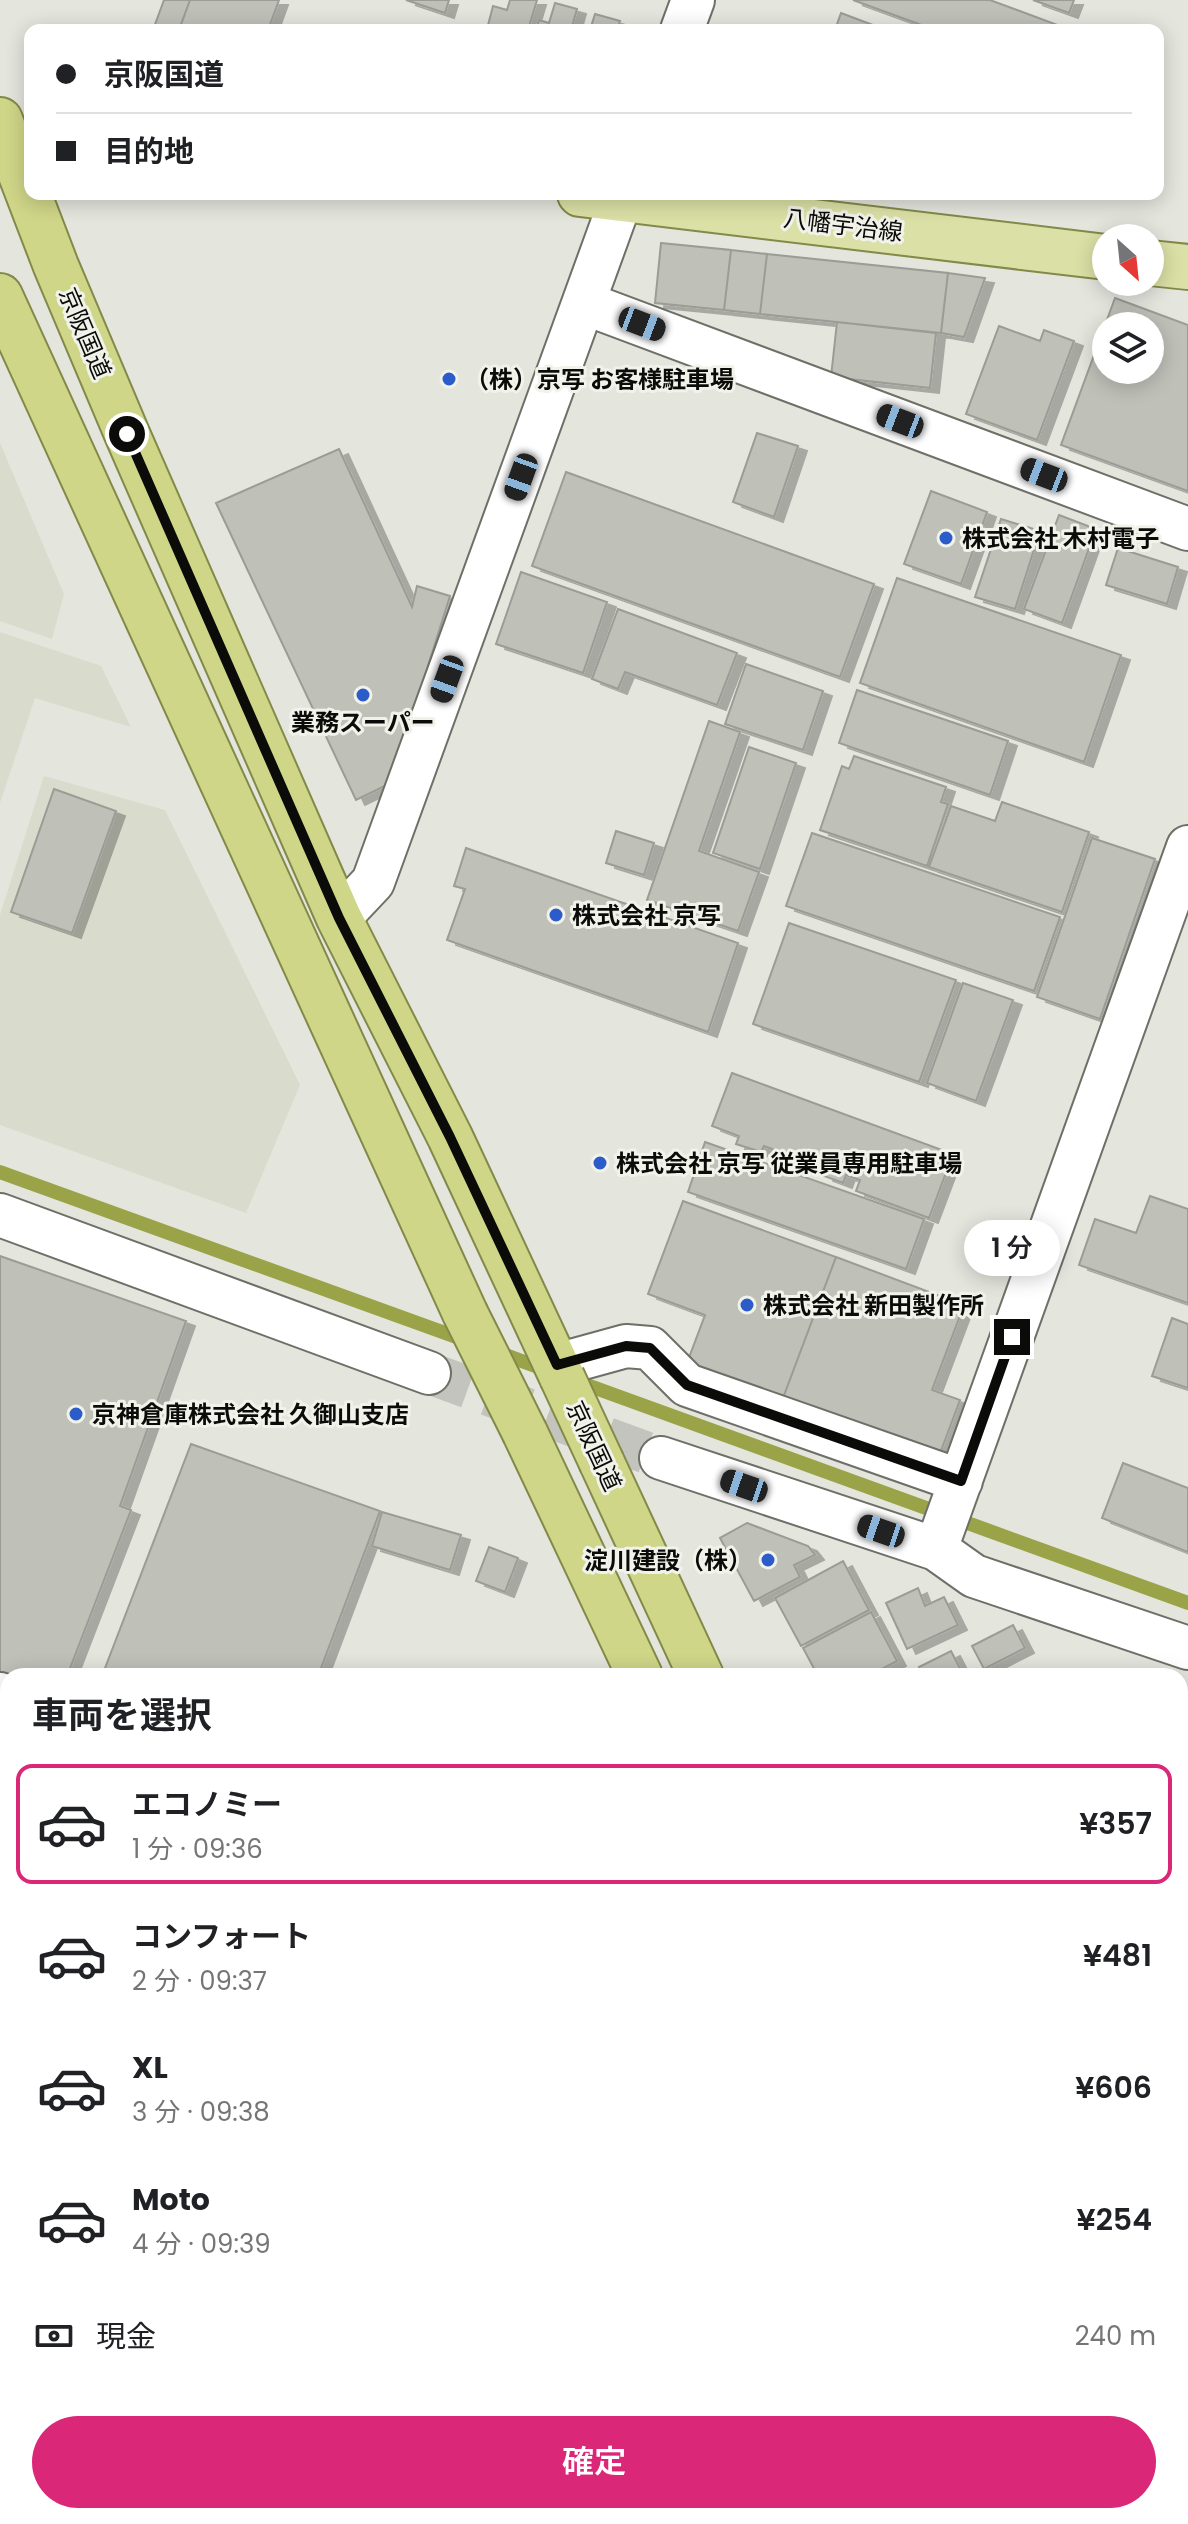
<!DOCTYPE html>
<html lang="ja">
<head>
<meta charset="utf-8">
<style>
  :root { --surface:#fff; --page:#f6f6f6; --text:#202124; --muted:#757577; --line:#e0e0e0; --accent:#db2777 }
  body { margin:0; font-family:Poppins,"Noto Sans JP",sans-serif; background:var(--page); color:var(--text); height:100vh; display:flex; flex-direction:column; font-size:30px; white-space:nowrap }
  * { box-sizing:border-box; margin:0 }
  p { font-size:26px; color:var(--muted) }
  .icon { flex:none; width:44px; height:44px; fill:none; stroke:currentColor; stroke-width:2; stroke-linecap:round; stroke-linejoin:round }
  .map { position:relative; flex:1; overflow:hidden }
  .panel { position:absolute; left:0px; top:1668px; width:1188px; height:856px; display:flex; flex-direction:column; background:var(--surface); border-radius:24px 24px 0 0; box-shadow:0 4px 20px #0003 }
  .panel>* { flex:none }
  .banner { position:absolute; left:24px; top:24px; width:1140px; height:176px; border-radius:16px; box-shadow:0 4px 20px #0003; display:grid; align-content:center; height:176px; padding:0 32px; background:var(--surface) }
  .needle { width:52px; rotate:153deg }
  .controls { position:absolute; left:1092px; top:224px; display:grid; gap:16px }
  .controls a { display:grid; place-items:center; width:72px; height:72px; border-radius:50%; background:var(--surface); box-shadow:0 4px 20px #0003; font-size:40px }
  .end { position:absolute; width:36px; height:36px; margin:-18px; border:10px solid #0b0c09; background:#fff; box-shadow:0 0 0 4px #fff }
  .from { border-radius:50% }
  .bubble { position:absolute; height:56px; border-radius:28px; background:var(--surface); box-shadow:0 4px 20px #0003; font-size:26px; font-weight:600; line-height:56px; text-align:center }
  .car { position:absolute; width:24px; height:48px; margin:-24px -12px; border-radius:10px; box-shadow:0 0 6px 2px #0007; background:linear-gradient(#222 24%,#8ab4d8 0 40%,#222 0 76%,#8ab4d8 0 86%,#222 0) }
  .banner b { display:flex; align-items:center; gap:28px; height:76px; font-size:30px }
  .banner b+b { border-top:2px solid var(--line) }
  .banner i { width:20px; height:20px; background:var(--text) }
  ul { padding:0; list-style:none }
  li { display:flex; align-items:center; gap:24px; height:120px; margin:0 16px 12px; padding:0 16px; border:4px solid transparent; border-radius:16px }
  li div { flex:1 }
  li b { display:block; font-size:30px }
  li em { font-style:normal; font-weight:600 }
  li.active { border-color:var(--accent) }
  li>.icon { width:72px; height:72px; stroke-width:1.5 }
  h2 { padding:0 32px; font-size:36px; line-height:96px }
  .pay { display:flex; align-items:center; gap:20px; height:88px; padding:0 32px; font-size:30px }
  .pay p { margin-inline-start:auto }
  .action { display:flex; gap:16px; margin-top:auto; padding:16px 32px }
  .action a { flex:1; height:92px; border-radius:48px; background:var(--accent); color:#fff; font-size:32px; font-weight:600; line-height:92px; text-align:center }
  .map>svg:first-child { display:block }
  .built { fill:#d9dbcc }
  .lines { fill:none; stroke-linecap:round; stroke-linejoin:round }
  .stream { stroke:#9ba348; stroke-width:14 }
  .building { fill:#bfc0b8; stroke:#9b9c95; stroke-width:2; fill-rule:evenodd; filter:url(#shadow) }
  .minor-tunnel { stroke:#c3c4bd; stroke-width:42; stroke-dasharray:42 21; stroke-linecap:butt }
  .minor-casing { stroke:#6e6f67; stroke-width:46 }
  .primary-casing { stroke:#838948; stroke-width:48 }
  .trunk-casing { stroke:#838948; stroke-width:48 }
  .minor { stroke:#fff; stroke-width:42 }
  .primary { stroke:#dbe0a6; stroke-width:44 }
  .trunk { stroke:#cfd688; stroke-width:44 }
  .trunk-bridge-casing { stroke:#838948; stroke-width:48; stroke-linecap:butt }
  .trunk-bridge { stroke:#cfd688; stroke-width:44 }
  .route { stroke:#0b0c09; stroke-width:10 }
  .poi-dot { fill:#2b5cca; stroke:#f1f2ea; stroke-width:3 }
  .labels { text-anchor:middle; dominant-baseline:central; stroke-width:6; stroke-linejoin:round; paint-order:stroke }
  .street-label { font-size:24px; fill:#0b0c09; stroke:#f1f2ea }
  .poi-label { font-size:24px; font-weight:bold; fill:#0b0c09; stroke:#f1f2ea; text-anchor:start }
</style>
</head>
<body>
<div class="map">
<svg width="1188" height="2524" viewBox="0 0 1188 2524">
  <defs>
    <filter id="shadow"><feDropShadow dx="9" dy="5" stdDeviation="0" flood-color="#0004"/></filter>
  </defs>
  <rect width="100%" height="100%" fill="#e4e5dd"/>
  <!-- built -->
  <path class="built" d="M 0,443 L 64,594 L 52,639 L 0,621 Z
    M 0,632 L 101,666 L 131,727 L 35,698 L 0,803 Z
    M 44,776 L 165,810 L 300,1085 L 246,1213 L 0,1125 L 0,915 Z
    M 0,1715 L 8,1718 L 8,2516 L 974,2516 L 978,2524 L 0,2524 Z"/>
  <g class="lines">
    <!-- stream -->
    <path class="stream" d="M 0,1172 L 470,1342
      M 497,1352 L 549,1371
      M 576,1381 L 1188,1603"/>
  </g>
  <!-- building -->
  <path class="building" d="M 164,0 L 190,0 L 179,30 L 153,30 Z
    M 190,0 L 279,0 L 268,30 L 179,30 Z
    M 406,0 L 449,0 L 445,13 Z
    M 510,0 L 537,0 L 528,30 L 487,29 L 493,6 L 507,10 Z
    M 853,0 L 990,0 L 1063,27 L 1062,30 L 935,30 Z
    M 1033,0 L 1074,0 L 1069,13 Z
    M 555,3 L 577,9 L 571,30 L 536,30 L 539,20 L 549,23 Z
    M 841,13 L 886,30 L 835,30 Z
    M 595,14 L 620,21 L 617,30 L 590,30 Z
    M 661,243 L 731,250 L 724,310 L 655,303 Z
    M 731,250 L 767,254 L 760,314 L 724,310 Z
    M 767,254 L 948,273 L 941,333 L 760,314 Z
    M 948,273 L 985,278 L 964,337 L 941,333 Z
    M 1115,298 L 1188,325 L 1188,491 L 1061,445 ZM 1106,326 L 1150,326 L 1150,370 L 1106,370 Z
    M 837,322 L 936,333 L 930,388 L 831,377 Z
    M 999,326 L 1040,341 L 1044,330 L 1074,341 L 1037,440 L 966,414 Z
    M 757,433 L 798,446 L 774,517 L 733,502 Z
    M 339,449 L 412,607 L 417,586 L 450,596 L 391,783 L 356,800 L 216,503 Z
    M 566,472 L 874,584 L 840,677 L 532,566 Z
    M 931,491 L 987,512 L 961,584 L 904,564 Z
    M 1059,515 L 1096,529 L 1062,623 L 1024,609 Z
    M 1001,519 L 1040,531 L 1015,609 L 975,597 Z
    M 1118,548 L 1178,567 L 1167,604 L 1106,585 Z
    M 521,572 L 607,602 L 583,673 L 496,644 Z
    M 897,578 L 1121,655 L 1084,762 L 860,683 Z
    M 618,609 L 737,653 L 717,705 L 625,672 L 618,689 L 592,679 Z
    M 746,664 L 823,691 L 803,750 L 725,724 Z
    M 857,690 L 1008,741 L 990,795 L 839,743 Z
    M 709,721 L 740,732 L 699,851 L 759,872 L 738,931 L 647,900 Z
    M 749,747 L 796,763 L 760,869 L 713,853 Z
    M 854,756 L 946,787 L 941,802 L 948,804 L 927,866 L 820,830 L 842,766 L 849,769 Z
    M 54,789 L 116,811 L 72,933 L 11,912 Z
    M 1002,802 L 1089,832 L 1062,912 L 929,867 L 951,806 L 995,821 Z
    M 616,831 L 654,843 L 644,875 L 606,863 Z
    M 812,833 L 1060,917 L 1034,991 L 786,906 Z
    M 1092,838 L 1155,859 L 1100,1019 L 1037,997 Z
    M 466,848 L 738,943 L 708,1032 L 447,940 L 465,889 L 454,886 Z
    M 789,923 L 956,980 L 919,1082 L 753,1024 Z
    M 963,983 L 1013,1000 L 976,1101 L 927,1083 Z
    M 732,1073 L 953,1154 L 929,1218 L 856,1191 L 860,1180 L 846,1175 L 843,1183 L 824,1176 L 826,1169 L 764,1146 L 761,1152 L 736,1144 L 739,1136 L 712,1126 Z
    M 705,1142 L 924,1219 L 906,1269 L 688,1192 Z
    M 1150,1196 L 1188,1209 L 1188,1303 L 1079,1265 L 1095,1219 L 1136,1233 Z
    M 683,1201 L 836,1257 L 783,1398 L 687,1363 L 705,1315 L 648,1294 Z
    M 0,1256 L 186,1321 L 120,1506 L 131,1510 L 67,1676 L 0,1676 Z
    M 836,1257 L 964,1305 L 932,1390 L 960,1400 L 939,1456 L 783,1398 Z
    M 1172,1318 L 1188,1324 L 1188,1388 L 1152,1376 Z
    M 191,1444 L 380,1511 L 318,1676 L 102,1676 Z
    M 1123,1463 L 1188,1488 L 1188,1552 L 1102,1518 Z
    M 382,1512 L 461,1535 L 450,1570 L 372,1546 Z
    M 747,1523 L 808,1546 L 815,1555 L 794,1565 L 800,1577 L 754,1601 L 720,1538 Z
    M 489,1547 L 518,1558 L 505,1592 L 476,1581 Z
    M 843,1561 L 869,1610 L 801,1646 L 775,1598 Z
    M 918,1588 L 925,1606 L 944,1597 L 958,1625 L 907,1649 L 886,1603 Z
    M 871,1612 L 897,1661 L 869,1676 L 818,1676 L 803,1648 Z
    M 1013,1625 L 1025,1648 L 984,1669 L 972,1646 Z
    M 951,1651 L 964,1676 L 923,1676 L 919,1667 Z
    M 1188,1694 L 1188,1756 L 1180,1761 L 1180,1698 Z
    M 1188,1781 L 1188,1836 L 1180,1821 L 1180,1785 Z
    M 1180,1867 L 1188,1883 L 1188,1964 L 1180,1968 Z
    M 0,1886 L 8,1889 L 8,2453 L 0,2456 Z
    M 1188,2068 L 1188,2105 L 1180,2088 L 1180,2072 Z
    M 1188,2284 L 1188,2405 L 1187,2406 L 1180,2392 L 1180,2288 Z"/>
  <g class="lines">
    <!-- minor-tunnel -->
    <path class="minor-tunnel" d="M 429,1373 L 661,1458"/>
    <defs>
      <path id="minor" d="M 682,30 L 693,0
        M 584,303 L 1188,529
        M 339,918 L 373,882 L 623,194
        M 0,1215 L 429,1373
        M 557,1365 L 626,1346 L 650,1348 L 687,1385 L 961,1481
        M 661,1458 L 936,1549 L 974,1576 L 1188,1648
        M 936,1549 L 1188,847
        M 0,1694 L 8,1697
        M 1180,2006 L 1188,2002"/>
      <path id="primary" d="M 580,194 L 1106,257
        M 1150,263 L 1188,267"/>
      <path id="trunk" d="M 0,120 L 56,266 L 127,434 L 339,918 L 450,1137 L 562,1377
        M 0,296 L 465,1313
        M 525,1433 L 640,1676
        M 602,1463 L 701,1676
        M 1029,2516 L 1033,2524
        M 1106,2516 L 1110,2524"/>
    </defs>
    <!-- minor casing -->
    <use href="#minor" class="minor-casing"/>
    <!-- primary casing -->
    <use href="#primary" class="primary-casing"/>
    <!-- trunk casing -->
    <use href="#trunk" class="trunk-casing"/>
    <!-- minor -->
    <use href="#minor" class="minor"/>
    <!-- primary -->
    <use href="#primary" class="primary"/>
    <!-- trunk -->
    <use href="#trunk" class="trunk"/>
    <defs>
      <path id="trunk-bridge" d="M 465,1313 L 525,1433
        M 562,1377 L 602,1463"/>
    </defs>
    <!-- trunk-bridge casing -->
    <use href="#trunk-bridge" class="trunk-bridge-casing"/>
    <!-- trunk-bridge -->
    <use href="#trunk-bridge" class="trunk-bridge"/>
  </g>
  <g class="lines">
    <!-- route -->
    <path class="route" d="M 127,434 L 339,918 L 450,1137 L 557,1365 L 626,1346 L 650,1348 L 687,1385 L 961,1481 L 1012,1337"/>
  </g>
  <!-- markers -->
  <g class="poi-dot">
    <circle cx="449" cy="379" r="8"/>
    <circle cx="946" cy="538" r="8"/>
    <circle cx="363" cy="695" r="8"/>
    <circle cx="556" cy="915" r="8"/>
    <circle cx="600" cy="1163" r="8"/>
    <circle cx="747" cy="1305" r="8"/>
    <circle cx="76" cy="1414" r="8"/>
    <circle cx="768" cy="1560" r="8"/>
  </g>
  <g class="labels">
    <!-- street labels -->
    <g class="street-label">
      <text transform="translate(843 225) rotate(7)">八幡宇治線</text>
      <text transform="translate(85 333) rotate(67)">京阪国道</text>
      <text transform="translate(594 1446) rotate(65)">京阪国道</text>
    </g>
    <!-- poi labels -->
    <g class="poi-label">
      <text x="465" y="379">（株）京写 お客様駐車場</text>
      <text x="962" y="538">株式会社 木村電子</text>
      <text x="363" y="722" text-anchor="middle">業務スーパー</text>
      <text x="572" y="915">株式会社 京写</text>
      <text x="616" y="1163">株式会社 京写 従業員専用駐車場</text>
      <text x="763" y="1305">株式会社 新田製作所</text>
      <text x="92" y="1414">京神倉庫株式会社 久御山支店</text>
      <text x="752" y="1560" text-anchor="end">淀川建設（株）</text>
    </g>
  </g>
</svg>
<div class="controls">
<a><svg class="needle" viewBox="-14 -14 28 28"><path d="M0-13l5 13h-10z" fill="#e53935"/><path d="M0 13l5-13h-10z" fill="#757577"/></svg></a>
<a><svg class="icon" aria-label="layers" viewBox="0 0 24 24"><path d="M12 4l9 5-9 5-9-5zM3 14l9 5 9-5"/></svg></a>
</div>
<i class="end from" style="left:127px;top:434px"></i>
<i class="end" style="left:1012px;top:1337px"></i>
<div class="bubble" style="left:964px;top:1220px;width:96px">1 分</div>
<i class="car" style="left:642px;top:324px;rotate:111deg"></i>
<i class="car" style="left:900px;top:421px;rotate:291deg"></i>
<i class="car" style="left:1044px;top:475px;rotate:291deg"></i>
<i class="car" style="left:521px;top:477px;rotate:200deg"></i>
<i class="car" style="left:447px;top:679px;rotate:200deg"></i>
<i class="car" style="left:744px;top:1486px;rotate:289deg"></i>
<i class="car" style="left:881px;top:1531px;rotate:289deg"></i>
<div class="banner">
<b><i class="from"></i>京阪国道</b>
<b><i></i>目的地</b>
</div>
<section class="panel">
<h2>車両を選択</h2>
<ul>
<li class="active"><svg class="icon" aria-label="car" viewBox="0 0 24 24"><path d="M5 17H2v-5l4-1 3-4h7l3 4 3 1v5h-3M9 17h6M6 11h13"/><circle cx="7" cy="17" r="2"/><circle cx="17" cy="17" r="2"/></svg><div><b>エコノミー</b><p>1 分 · 09:36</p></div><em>¥357</em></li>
<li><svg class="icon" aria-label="car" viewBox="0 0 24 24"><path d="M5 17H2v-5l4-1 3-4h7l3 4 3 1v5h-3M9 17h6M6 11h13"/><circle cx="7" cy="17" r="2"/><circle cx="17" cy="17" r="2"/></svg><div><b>コンフォート</b><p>2 分 · 09:37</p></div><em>¥481</em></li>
<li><svg class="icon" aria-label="car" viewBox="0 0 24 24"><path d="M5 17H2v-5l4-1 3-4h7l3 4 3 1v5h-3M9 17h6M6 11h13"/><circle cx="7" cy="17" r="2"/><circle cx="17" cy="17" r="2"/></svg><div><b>XL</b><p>3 分 · 09:38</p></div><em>¥606</em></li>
<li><svg class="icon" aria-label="car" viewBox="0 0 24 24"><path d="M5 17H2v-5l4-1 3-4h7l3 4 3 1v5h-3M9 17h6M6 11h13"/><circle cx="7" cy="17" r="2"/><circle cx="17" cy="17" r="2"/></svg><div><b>Moto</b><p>4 分 · 09:39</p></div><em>¥254</em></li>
</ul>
<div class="pay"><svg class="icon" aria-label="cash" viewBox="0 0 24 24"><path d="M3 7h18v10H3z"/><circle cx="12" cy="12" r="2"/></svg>現金<p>240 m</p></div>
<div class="action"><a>確定</a></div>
</section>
</div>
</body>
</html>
